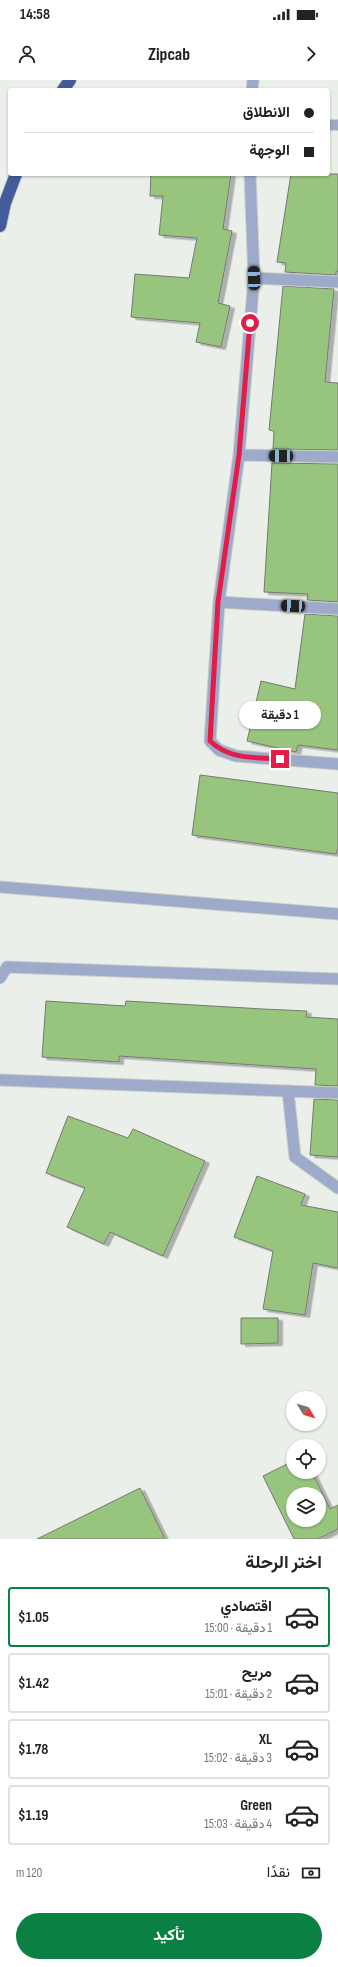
<!DOCTYPE html>
<html lang="ar">
<head>
<meta charset="utf-8">
<style>
  :root { --surface:#fff; --page:#f6f6f6; --text:#222; --muted:#767676; --line:#e0e0e0; --accent:#0b8043 }
  body { margin:0; font-family:"Sofia Sans Condensed",Vazirmatn,sans-serif; background:var(--page); color:var(--text); direction:rtl; height:100vh; display:flex; flex-direction:column; font-size:15px; white-space:nowrap }
  * { box-sizing:border-box; margin:0 }
  p { font-size:13px; color:var(--muted) }
  .icon { flex:none; width:22px; height:22px; fill:none; stroke:currentColor; stroke-width:2; stroke-linecap:round; stroke-linejoin:round }
  .map { position:relative; height:1459px; overflow:hidden; direction:ltr }
  .drawer { display:flex; flex-direction:column; background:var(--surface); flex:1 }
  .drawer>* { flex:none }
  .guide { position:absolute; left:8px; top:8px; width:322px; height:88px; border-radius:4px; box-shadow:0 1px 3px #0004; direction:rtl; display:grid; align-content:center; height:88px; padding:0 16px; background:var(--surface) }
  .needle { width:26px; rotate:128deg }
  .fabs { position:absolute; left:286px; top:1311px; display:grid; gap:8px }
  .fabs a { display:grid; place-items:center; width:40px; height:40px; border-radius:50%; background:var(--surface); box-shadow:0 1px 3px #0004; font-size:20px }
  .end { position:absolute; width:18px; height:18px; margin:-9px; border:5px solid #e11d48; background:#fff; box-shadow:0 0 0 2px #fff }
  .from { border-radius:50% }
  .bubble { position:absolute; height:28px; border-radius:14px; background:var(--surface); box-shadow:0 1px 3px #0004; font-size:13px; font-weight:700; line-height:28px; text-align:center; direction:rtl }
  .car { position:absolute; width:12px; height:24px; margin:-12px -6px; border-radius:5px; box-shadow:0 0 3px 1px #0007; background:linear-gradient(#222 24%,#8ab4d8 0 40%,#222 0 76%,#8ab4d8 0 86%,#222 0) }
  .guide b { display:flex; align-items:center; gap:14px; height:38px; font-size:15px }
  .guide b+b { border-top:1px solid var(--line) }
  .guide i { width:10px; height:10px; background:var(--text) }
  ul { padding:0; list-style:none }
  li { display:flex; align-items:center; gap:12px; height:60px; margin:0 8px 6px; padding:0 8px; border:2px solid var(--line); border-radius:4px }
  li div { flex:1 }
  li b { display:block; font-size:15px }
  li em { font-style:normal; font-weight:700 }
  li.active { border-color:var(--accent) }
  li>.icon { width:36px; height:36px; stroke-width:1.5 }
  h2 { padding:0 16px; font-size:18px; line-height:48px }
  .pay { display:flex; align-items:center; gap:10px; height:44px; padding:0 16px; font-size:15px }
  .pay p { margin-inline-start:auto }
  .cta { display:flex; gap:8px; margin-top:auto; padding:8px 16px }
  .cta a { flex:1; height:46px; border-radius:24px; background:var(--accent); color:#fff; font-size:16px; font-weight:700; line-height:46px; text-align:center }
  .status { display:flex; justify-content:space-between; align-items:center; height:28px; padding:0 20px; background:var(--surface); direction:ltr }
  .status svg { height:11px; fill:currentColor }
  header { display:flex; justify-content:space-between; align-items:center; height:52px; padding:0 16px; background:var(--surface); font-size:18px; font-weight:700 }
  .map>svg:first-child { display:block }
  .building { fill:#98c57e; stroke:#757973; fill-rule:evenodd; filter:url(#shadow) }
  .lines { fill:none; stroke-linecap:round; stroke-linejoin:round }
  .service-casing { stroke:#c9cdc7; stroke-width:12 }
  .minor-casing { stroke:#c9cdc7; stroke-width:13 }
  .tertiary-casing { stroke:#c9cdc7; stroke-width:13 }
  .motorway-casing { stroke:#c9cdc7; stroke-width:14 }
  .service { stroke:#9daaca; stroke-width:10 }
  .minor { stroke:#9daaca; stroke-width:11 }
  .tertiary { stroke:#9daaca; stroke-width:11 }
  .motorway { stroke:#445b9b; stroke-width:12 }
  .route { stroke:#e11d48; stroke-width:5 }
</style>
</head>
<body>
<div class="status"><b>14:58</b><svg viewBox="0 0 49 12"><path d="M0 12V9h3v3zM5 12V6h3v6zM10 12V3h3v9zM15 12V0h3v12zM26 1h20v11H26zM47 4h2v5h-2z"/></svg></div>
<header><svg class="icon" aria-label="forward" viewBox="0 0 24 24"><path d="M9 5l7 7-7 7"/></svg>Zipcab<svg class="icon" aria-label="person" viewBox="0 0 24 24"><circle cx="12" cy="8" r="4"/><path d="M4 21q1-7 8-7t8 7"/></svg></header>
<div class="map">
<svg width="338" height="1459" viewBox="0 0 338 1459">
  <defs>
    <filter id="shadow"><feDropShadow dx="4.5" dy="2.5" stdDeviation="0" flood-color="#0004"/></filter>
  </defs>
  <rect width="100%" height="100%" fill="#ebefe9"/>
  <!-- building -->
  <path class="building" d="M 151,94 L 231,94 L 223,149 L 232,151 L 218,223 L 230,226 L 221,267 L 196,262 L 200,243 L 131,237 L 135,194 L 189,198 L 197,158 L 159,155 L 163,116 L 150,116 Z
    M 291,94 L 338,94 L 338,192 L 336,191 L 336,195 L 285,192 L 286,183 L 277,182 Z
    M 283,206 L 334,209 L 325,302 L 338,303 L 338,370 L 273,369 L 274,351 L 269,350 Z
    M 272,383 L 338,384 L 338,522 L 307,520 L 308,514 L 264,512 Z
    M 305,534 L 338,536 L 338,670 L 298,665 L 296,672 L 247,661 L 261,601 L 295,609 Z
    M 200,695 L 338,713 L 338,768 L 336,774 L 192,755 Z
    M 46,921 L 125,926 L 126,921 L 263,929 L 307,931 L 306,937 L 338,939 L 338,1006 L 315,1005 L 316,989 L 119,976 L 119,982 L 42,977 Z
    M 314,1019 L 338,1020 L 338,1077 L 310,1075 Z
    M 68,1036 L 128,1058 L 133,1049 L 205,1081 L 163,1176 L 110,1152 L 104,1164 L 67,1147 L 85,1108 L 46,1093 Z
    M 257,1096 L 305,1114 L 301,1125 L 338,1132 L 338,1188 L 313,1183 L 305,1235 L 263,1229 L 273,1171 L 234,1157 Z
    M 241,1238 L 278,1238 L 278,1263 L 241,1264 Z
    M 293,1381 L 293,1392 L 312,1392 L 330,1429 L 338,1425 L 338,1449 L 318,1459 L 294,1459 L 263,1396 ZM 293,1414 L 319,1414 L 319,1440 L 293,1440 Z
    M 140,1408 L 165,1459 L 37,1459 Z"/>
  <g class="lines">
    <defs>
      <path id="service" d="M 328,45 L 338,45"/>
      <path id="minor" d="M 252,10 L 253,0
        M 250,94 L 254,198 L 239,375 L 219,522 L 210,661 L 219,670 L 236,676 L 338,684
        M 254,198 L 338,202
        M 239,375 L 338,377
        M 219,522 L 338,529
        M 0,898 L 7,887 L 338,899
        M 0,1000 L 338,1013
        M 288,1011 L 295,1077 L 338,1108"/>
      <path id="tertiary" d="M 0,807 L 338,834"/>
      <path id="motorway" d="M 63,10 L 70,0
        M 0,146 L 5,123 L 16,94"/>
    </defs>
    <!-- service casing -->
    <use href="#service" class="service-casing"/>
    <!-- minor casing -->
    <use href="#minor" class="minor-casing"/>
    <!-- tertiary casing -->
    <use href="#tertiary" class="tertiary-casing"/>
    <!-- motorway casing -->
    <use href="#motorway" class="motorway-casing"/>
    <!-- service -->
    <use href="#service" class="service"/>
    <!-- minor -->
    <use href="#minor" class="minor"/>
    <!-- tertiary -->
    <use href="#tertiary" class="tertiary"/>
    <!-- motorway -->
    <use href="#motorway" class="motorway"/>
  </g>
  <g class="lines">
    <!-- route -->
    <path class="route" d="M 250,243 L 239,375 L 218,522 L 210,661 C 230,680 254,677 280,679"/>
  </g>
</svg>
<div class="fabs">
<a><svg class="needle" viewBox="-14 -14 28 28"><path d="M0-13l5 13h-10z" fill="#e53935"/><path d="M0 13l5-13h-10z" fill="#767676"/></svg></a>
<a><svg class="icon" aria-label="locate" viewBox="0 0 24 24"><circle cx="12" cy="12" r="6"/><path d="M12 2v4M12 18v4M2 12h4M18 12h4"/></svg></a>
<a><svg class="icon" aria-label="layers" viewBox="0 0 24 24"><path d="M12 4l9 5-9 5-9-5zM3 14l9 5 9-5"/></svg></a>
</div>
<i class="end from" style="left:250px;top:243px"></i>
<i class="end" style="left:280px;top:679px"></i>
<div class="bubble" style="left:239px;top:621px;width:82px">1 دقيقة</div>
<i class="car" style="left:254px;top:198px;rotate:358deg"></i>
<i class="car" style="left:281px;top:376px;rotate:271deg"></i>
<i class="car" style="left:293px;top:526px;rotate:273deg"></i>
<div class="guide">
<b><i class="from"></i>الانطلاق</b>
<b><i></i>الوجهة</b>
</div>
</div>
<section class="drawer">
<h2>اختر الرحلة</h2>
<ul>
<li class="active"><svg class="icon" aria-label="car" viewBox="0 0 24 24"><path d="M5 17H2v-5l4-1 3-4h7l3 4 3 1v5h-3M9 17h6M6 11h13"/><circle cx="7" cy="17" r="2"/><circle cx="17" cy="17" r="2"/></svg><div><b>اقتصادي</b><p>1 دقيقة · 15:00</p></div><em>$1.05</em></li>
<li><svg class="icon" aria-label="car" viewBox="0 0 24 24"><path d="M5 17H2v-5l4-1 3-4h7l3 4 3 1v5h-3M9 17h6M6 11h13"/><circle cx="7" cy="17" r="2"/><circle cx="17" cy="17" r="2"/></svg><div><b>مريح</b><p>2 دقيقة · 15:01</p></div><em>$1.42</em></li>
<li><svg class="icon" aria-label="car" viewBox="0 0 24 24"><path d="M5 17H2v-5l4-1 3-4h7l3 4 3 1v5h-3M9 17h6M6 11h13"/><circle cx="7" cy="17" r="2"/><circle cx="17" cy="17" r="2"/></svg><div><b>XL</b><p>3 دقيقة · 15:02</p></div><em>$1.78</em></li>
<li><svg class="icon" aria-label="car" viewBox="0 0 24 24"><path d="M5 17H2v-5l4-1 3-4h7l3 4 3 1v5h-3M9 17h6M6 11h13"/><circle cx="7" cy="17" r="2"/><circle cx="17" cy="17" r="2"/></svg><div><b>Green</b><p>4 دقيقة · 15:03</p></div><em>$1.19</em></li>
</ul>
<div class="pay"><svg class="icon" aria-label="cash" viewBox="0 0 24 24"><path d="M3 7h18v10H3z"/><circle cx="12" cy="12" r="2"/></svg>نقدًا<p>120 m</p></div>
<div class="cta"><a>تأكيد</a></div>
</section>
</body>
</html>
